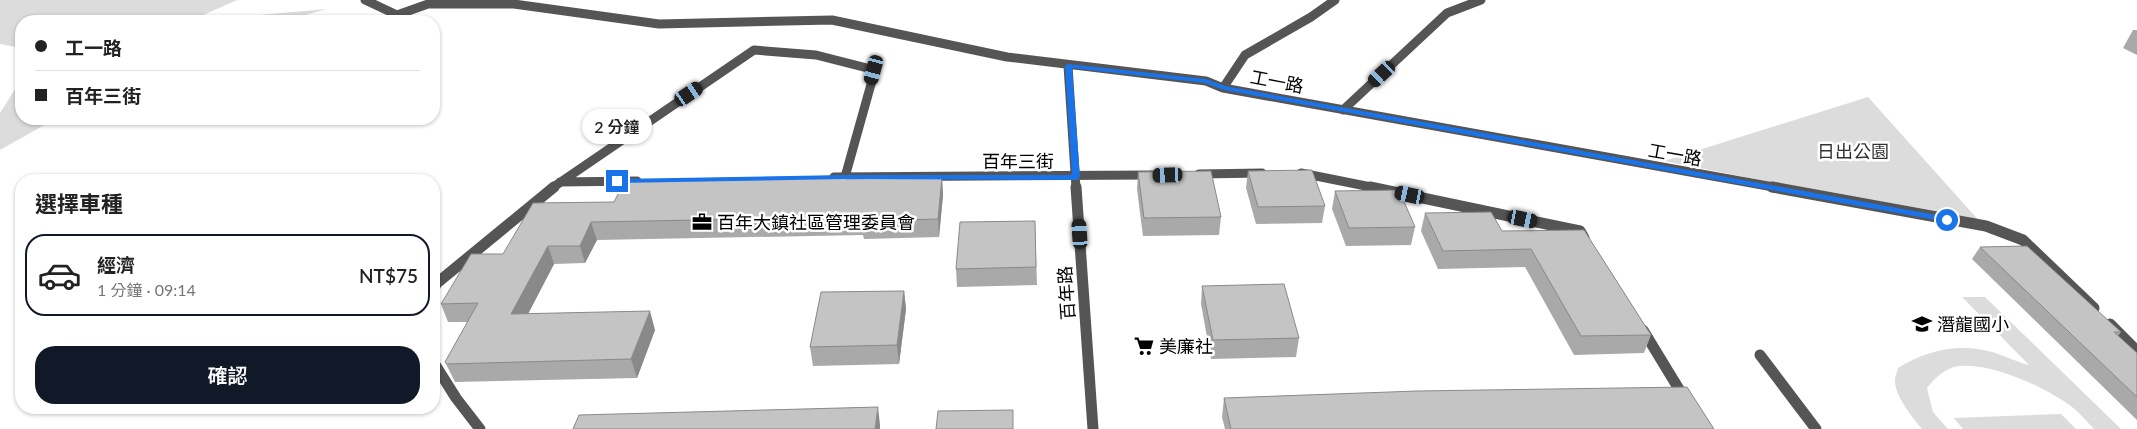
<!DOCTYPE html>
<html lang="zh-TW">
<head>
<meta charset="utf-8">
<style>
  :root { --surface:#fff; --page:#f6f6f6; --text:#222; --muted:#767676; --line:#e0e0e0; --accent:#111827 }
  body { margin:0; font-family:Lato,"Noto Sans TC",sans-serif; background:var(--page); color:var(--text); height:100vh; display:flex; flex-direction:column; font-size:19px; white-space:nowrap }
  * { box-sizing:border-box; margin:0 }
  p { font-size:16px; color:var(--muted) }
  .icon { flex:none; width:28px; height:28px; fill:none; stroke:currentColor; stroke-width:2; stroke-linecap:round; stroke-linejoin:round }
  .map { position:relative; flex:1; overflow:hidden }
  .sheet { position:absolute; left:15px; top:174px; width:425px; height:240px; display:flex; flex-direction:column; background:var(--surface); border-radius:20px; box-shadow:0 1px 4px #0004 }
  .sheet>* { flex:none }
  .hud { position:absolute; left:15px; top:15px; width:425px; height:110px; border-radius:20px; box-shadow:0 1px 4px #0004; display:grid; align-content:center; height:110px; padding:0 20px; background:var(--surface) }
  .end { position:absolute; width:22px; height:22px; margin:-11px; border:6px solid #1a73e8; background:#fff; box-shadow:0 0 0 2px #fff }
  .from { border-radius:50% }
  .bubble { position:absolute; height:35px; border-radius:18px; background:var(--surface); box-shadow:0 1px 4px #0004; font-size:16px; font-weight:600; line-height:35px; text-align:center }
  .car { position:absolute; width:15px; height:30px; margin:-15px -8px; border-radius:6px; box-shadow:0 0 4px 1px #0007; background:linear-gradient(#222 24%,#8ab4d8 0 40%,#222 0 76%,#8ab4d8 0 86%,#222 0) }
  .hud b { display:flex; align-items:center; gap:18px; height:48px; font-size:19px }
  .hud b+b { border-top:1px solid var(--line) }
  .hud i { width:12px; height:12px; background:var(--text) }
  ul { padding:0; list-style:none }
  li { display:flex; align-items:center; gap:15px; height:82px; margin:0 10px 8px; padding:0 10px; border:2px solid transparent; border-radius:20px }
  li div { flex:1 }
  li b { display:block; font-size:19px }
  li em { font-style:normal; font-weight:600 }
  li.selected { border-color:var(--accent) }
  li>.icon { width:45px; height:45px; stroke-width:1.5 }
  h2 { padding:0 20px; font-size:22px; line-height:60px }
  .action { display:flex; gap:10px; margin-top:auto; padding:10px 20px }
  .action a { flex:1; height:58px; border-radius:20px; background:var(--accent); color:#fff; font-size:20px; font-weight:600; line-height:58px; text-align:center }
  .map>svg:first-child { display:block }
  .green { fill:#dcdcdc }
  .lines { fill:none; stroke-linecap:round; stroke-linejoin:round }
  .minor-far1 { stroke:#555; stroke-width:9 }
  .minor { stroke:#555; stroke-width:11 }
  .wall { fill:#a9a9a9 }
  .shaded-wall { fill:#898989 }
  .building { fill:#c4c4c4; stroke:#898989 }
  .route { fill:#1a73e8 }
  .labels { text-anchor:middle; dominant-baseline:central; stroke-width:5; stroke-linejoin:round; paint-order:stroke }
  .street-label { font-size:18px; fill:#000; stroke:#fff }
  .park-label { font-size:18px; fill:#333; stroke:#fff }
  .poi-label { font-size:18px; fill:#000; stroke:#fff; text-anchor:start }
</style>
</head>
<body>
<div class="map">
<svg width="2137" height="429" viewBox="0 0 2137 429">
  <rect width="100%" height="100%" fill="#fff"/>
  <!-- green -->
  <path class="green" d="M 0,0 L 237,0 L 190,21 L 327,9 L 284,21 L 21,21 L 21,48 L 0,44 Z
    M 21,80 L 21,119 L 55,119 L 0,150 L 0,113 Z
    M 1868,97 L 1982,224 L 1664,161 Z
    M 1962,297 L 1985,297 L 2121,429 L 2094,429 C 2087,422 2080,413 2072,407 C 2047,388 1986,359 1954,367 C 1942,371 1934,379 1927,388 L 1933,412 L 1948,429 L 1922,429 C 1913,418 1894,395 1895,380 C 1895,376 1897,372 1898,368 C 1927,350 1959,343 1992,352 C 2005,356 2017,362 2029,365 Z
    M 2061,414 L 2076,429 L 1963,429 L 1954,418 Z"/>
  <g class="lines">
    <!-- minor-far1 -->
    <path class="minor-far1" d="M 365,0 L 397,15 L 428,4 L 514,4 L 659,24 L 832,20 L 1007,57 L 1206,81 L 1223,88 L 1779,188
      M 1068,66 L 1076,188
      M 1223,88 L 1245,55 L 1311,17 L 1335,0
      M 1343,110 L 1447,13 L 1481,0
      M 1301,173 L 1376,188
      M 1199,174 L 1262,173
      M 834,177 L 1152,175
      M 560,182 L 637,181
      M 552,188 L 754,50 L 816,55 L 875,70 L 845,177"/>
    <!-- minor -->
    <path class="minor" d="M 1076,187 L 1093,429
      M 1370,187 L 1580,231 L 1584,238
      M 1772,187 L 1986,226 L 2023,240 L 2094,308
      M 434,288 L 437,283 L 554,187
      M 2110,324 L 2137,351
      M 1643,330 L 1685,399
      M 1760,355 L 1816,429
      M 434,363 L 456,398 L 480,429"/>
  </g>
  <!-- wall -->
  <path class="wall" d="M 2133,30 L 2137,30 L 2137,55 L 2123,48 Z
    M 1248,171 L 1325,206 L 1322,223 L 1256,224 L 1246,188 Z
    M 1138,172 L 1221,217 L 1219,235 L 1143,236 L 1137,189 Z
    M 846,176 L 846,179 L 942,177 L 943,195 L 939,237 L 864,239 L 863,235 L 597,240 L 585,263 L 554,264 L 528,314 L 655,330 L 637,378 L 455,382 L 445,362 L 468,322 L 448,322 L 441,304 L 503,254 L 614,202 Z
    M 1335,191 L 1415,227 L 1411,245 L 1346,246 L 1332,209 Z
    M 1425,213 L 1502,231 L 1584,230 L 1651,335 L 1644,353 L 1574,355 L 1525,267 L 1438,269 L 1421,231 Z
    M 1035,221 L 1037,285 L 957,287 L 956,269 Z
    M 1980,247 L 2121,332 L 2118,336 L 2137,353 L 2137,420 L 1972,259 Z
    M 1202,286 L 1299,338 L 1296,357 L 1211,359 L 1201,304 Z
    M 904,291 L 906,309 L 899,364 L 813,366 L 810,347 Z
    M 1224,398 L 1714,429 L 1225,429 L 1222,417 Z"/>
  <!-- shaded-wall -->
  <path class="shaded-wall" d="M 942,177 L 943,195 L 939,237 L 938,219 Z
    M 591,222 L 597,240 L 585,263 L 580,246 Z
    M 548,246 L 554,264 L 518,333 L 511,314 Z
    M 904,291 L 906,309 L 899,364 L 897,345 Z
    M 650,311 L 655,330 L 637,378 L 631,359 Z
    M 878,407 L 880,425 L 880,429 L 875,429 Z"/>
  <!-- building -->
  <path class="building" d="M 1312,170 L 1325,206 L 1258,207 L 1248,171 Z
    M 1211,171 L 1221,217 L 1144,218 L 1138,172 Z
    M 846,176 L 845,179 L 942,177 L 938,219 L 862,221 L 862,217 L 591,222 L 580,246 L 548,246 L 511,314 L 650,311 L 631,359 L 447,364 L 445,362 L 478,303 L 441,304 L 471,254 L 503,254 L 533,203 L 614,202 L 625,180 Z
    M 1399,190 L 1415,227 L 1349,228 L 1335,191 Z
    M 1491,212 L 1502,231 L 1584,230 L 1651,335 L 1581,336 L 1531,249 L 1443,251 L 1425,213 Z
    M 1035,221 L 1036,267 L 956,269 L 960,222 Z
    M 2027,246 L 2121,332 L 2114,332 L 2137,353 L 2137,397 L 1980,247 Z
    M 1284,284 L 1299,338 L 1213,340 L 1202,286 Z
    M 904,291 L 897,345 L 810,347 L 821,292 Z
    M 1687,387 L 1714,429 L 1231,429 L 1224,398 L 1417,391 Z
    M 878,407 L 875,429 L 573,429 L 579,415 Z
    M 1013,410 L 1013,429 L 936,429 L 938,411 Z"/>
  <!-- route -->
  <path class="route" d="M 1068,64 L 1206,79 L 1225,86 L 1947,217 L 1951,220 L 1947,222 L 1224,90 L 1205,83 L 1072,68 L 1080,177 L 1076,180 L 845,179 L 617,183 L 613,181 L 617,179 L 845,175 L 1072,175 L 1065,66 Z"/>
  <!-- icons -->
  <defs>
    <symbol id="office-bare" viewBox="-9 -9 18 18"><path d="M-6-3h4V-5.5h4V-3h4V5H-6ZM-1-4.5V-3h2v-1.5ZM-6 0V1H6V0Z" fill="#000" stroke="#fff" stroke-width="2.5" paint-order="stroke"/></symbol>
    <symbol id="school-bare" viewBox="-9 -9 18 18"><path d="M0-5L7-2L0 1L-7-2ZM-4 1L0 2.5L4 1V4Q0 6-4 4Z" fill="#000" stroke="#fff" stroke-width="2.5" paint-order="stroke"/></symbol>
    <symbol id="supermarket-bare" viewBox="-9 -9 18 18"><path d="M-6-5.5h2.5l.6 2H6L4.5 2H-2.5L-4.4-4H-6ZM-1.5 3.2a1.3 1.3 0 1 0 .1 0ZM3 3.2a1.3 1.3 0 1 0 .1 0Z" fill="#000" stroke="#fff" stroke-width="2.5" paint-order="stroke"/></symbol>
  </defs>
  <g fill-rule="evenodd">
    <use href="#office-bare" x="688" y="208" width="28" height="28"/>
    <use href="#school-bare" x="1908" y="310" width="28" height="28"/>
    <use href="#supermarket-bare" x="1130" y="332" width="28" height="28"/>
  </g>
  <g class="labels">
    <!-- street labels -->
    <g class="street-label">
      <text transform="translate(1277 81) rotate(11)">工一路</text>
      <text transform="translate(1675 154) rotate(10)">工一路</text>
      <text x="1018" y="161">百年三街</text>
      <text transform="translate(1066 293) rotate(-94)">百年路</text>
    </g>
    <!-- park labels -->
    <g class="park-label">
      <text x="1853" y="151">日出公園</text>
    </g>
    <!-- poi labels -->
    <g class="poi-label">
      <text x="717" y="222">百年大鎮社區管理委員會</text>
      <text x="1937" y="324">潛龍國小</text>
      <text x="1159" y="346">美廉社</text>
    </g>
  </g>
</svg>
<i class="end from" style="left:1947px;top:220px"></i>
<i class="end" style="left:617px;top:181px"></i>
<div class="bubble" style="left:582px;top:109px;width:70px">2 分鐘</div>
<i class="car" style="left:874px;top:70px;rotate:195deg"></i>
<i class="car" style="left:1382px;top:74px;rotate:227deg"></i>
<i class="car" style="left:689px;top:94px;rotate:56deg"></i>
<i class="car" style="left:1168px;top:175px;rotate:268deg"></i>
<i class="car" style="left:1410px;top:195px;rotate:282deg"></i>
<i class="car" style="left:1523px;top:219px;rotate:102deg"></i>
<i class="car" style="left:1080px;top:234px;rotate:356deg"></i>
<div class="hud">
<b><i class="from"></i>工一路</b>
<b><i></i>百年三街</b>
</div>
<section class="sheet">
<h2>選擇車種</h2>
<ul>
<li class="selected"><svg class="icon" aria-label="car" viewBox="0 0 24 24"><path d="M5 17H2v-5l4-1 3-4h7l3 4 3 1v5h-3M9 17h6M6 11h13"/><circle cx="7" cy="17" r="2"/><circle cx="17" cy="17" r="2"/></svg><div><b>經濟</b><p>1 分鐘 · 09:14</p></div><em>NT$75</em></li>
</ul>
<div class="action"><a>確認</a></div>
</section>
</div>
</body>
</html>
